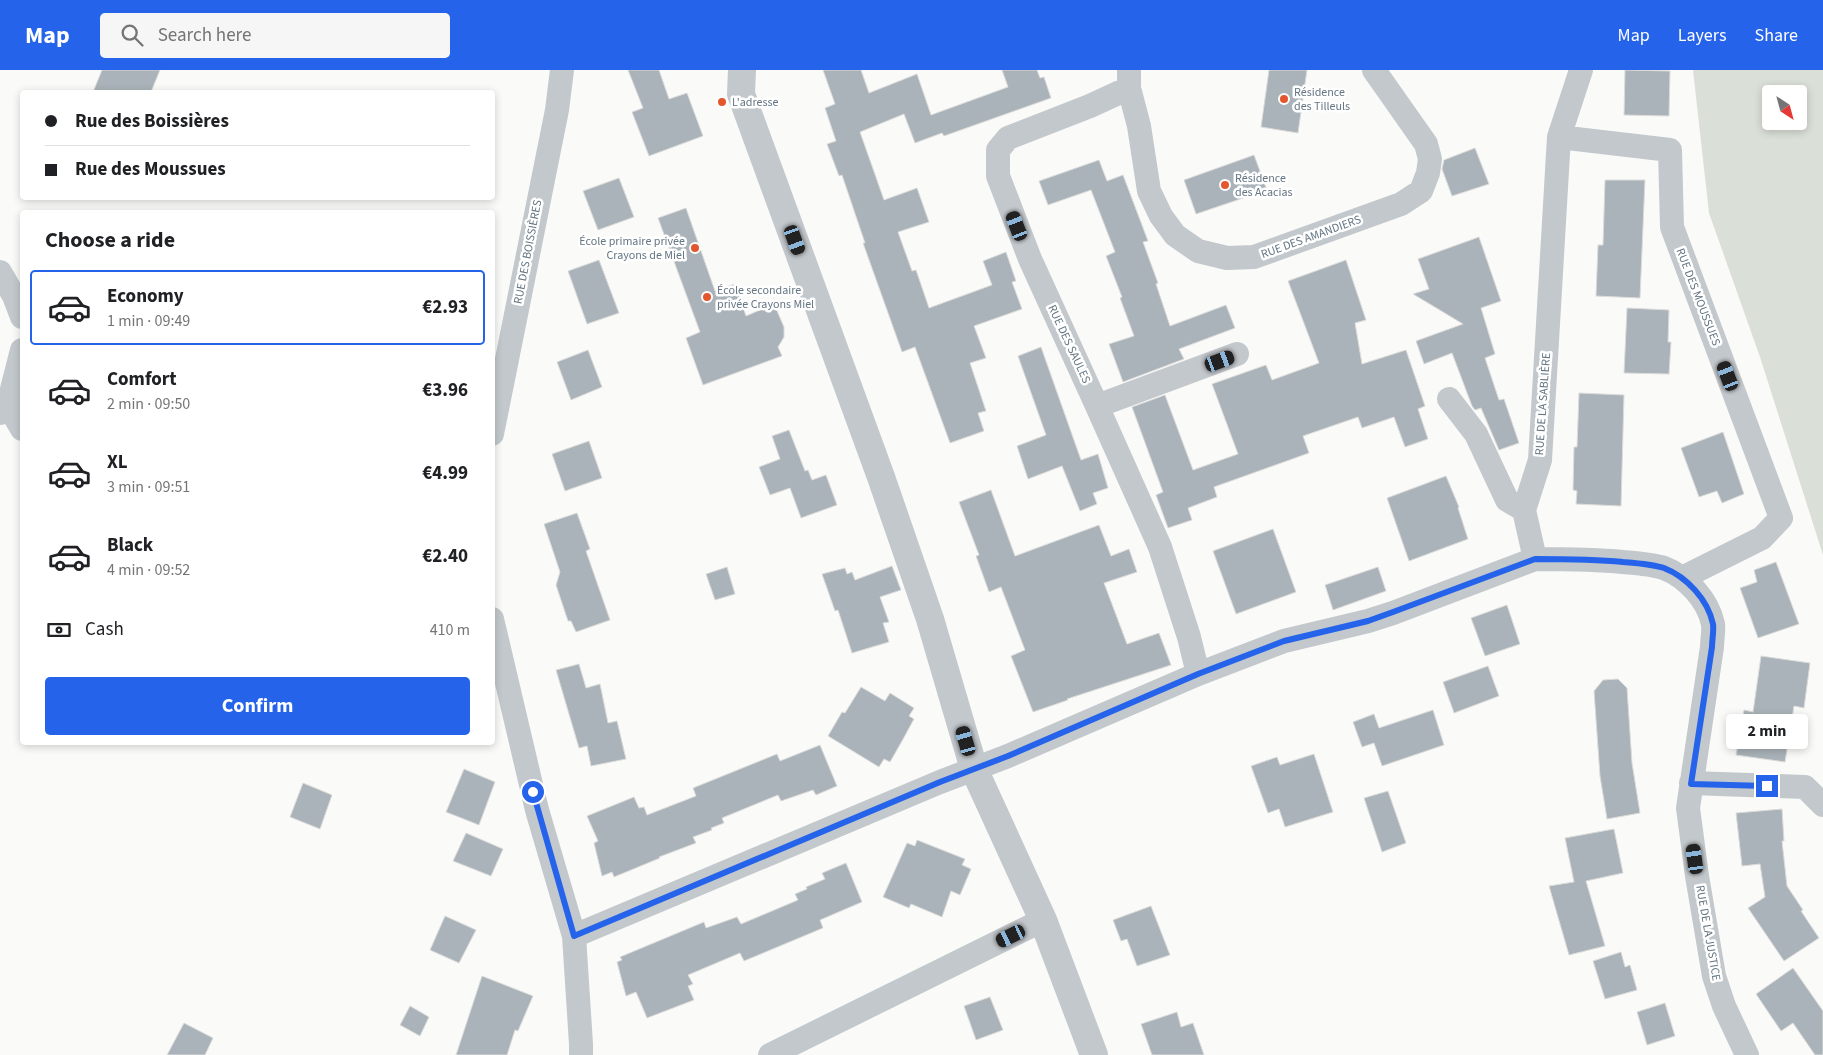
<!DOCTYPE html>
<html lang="en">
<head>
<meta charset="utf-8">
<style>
  :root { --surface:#fff; --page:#f6f6f6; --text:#202124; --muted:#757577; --line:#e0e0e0; --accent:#2563eb }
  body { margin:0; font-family:"Source Sans 3",sans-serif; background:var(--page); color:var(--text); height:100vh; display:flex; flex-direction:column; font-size:19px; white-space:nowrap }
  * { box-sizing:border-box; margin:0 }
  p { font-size:16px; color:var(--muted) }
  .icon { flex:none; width:28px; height:28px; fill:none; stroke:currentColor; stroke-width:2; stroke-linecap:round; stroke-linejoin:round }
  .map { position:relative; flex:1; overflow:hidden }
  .side { position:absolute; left:20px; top:140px; width:475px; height:535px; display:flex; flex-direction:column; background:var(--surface); border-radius:5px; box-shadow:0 2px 8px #0003 }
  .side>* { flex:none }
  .hud { position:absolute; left:20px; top:20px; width:475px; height:110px; border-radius:5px; box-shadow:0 2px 8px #0003; display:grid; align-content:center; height:110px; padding:0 25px; background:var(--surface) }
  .needle { width:32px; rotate:144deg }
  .buttons { position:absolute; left:1762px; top:15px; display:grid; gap:10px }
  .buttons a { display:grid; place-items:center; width:45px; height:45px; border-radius:5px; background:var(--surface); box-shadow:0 2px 8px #0003; font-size:25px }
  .end { position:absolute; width:22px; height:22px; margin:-11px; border:6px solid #2563eb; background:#fff; box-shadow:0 0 0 2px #fff }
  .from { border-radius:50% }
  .bubble { position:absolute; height:35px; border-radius:5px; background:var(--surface); box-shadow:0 2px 8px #0003; font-size:16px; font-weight:700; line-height:35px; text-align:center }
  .car { position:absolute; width:15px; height:30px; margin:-15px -8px; border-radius:6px; box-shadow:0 0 4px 1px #0007; background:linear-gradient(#222 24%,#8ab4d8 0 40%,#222 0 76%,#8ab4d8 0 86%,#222 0) }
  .hud b { display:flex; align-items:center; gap:18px; height:48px; font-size:19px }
  .hud b+b { border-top:1px solid var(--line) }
  .hud i { width:12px; height:12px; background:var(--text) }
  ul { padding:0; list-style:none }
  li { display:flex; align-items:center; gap:15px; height:75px; margin:0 10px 8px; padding:0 15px; border:2px solid transparent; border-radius:5px }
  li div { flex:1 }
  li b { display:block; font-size:19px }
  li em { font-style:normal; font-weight:700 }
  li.selected { border-color:var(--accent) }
  li>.icon { width:45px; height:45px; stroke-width:1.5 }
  h2 { padding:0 25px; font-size:22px; line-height:60px }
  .pay { display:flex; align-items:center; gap:12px; height:55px; padding:0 25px; font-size:19px }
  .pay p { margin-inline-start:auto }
  .action { display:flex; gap:10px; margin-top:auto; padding:10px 25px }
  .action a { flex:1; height:58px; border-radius:5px; background:var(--accent); color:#fff; font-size:20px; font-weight:700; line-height:58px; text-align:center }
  header { display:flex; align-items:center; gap:30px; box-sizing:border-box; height:70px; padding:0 25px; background:var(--accent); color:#fff }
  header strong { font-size:24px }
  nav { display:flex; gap:28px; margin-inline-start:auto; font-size:18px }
  .search { width:350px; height:45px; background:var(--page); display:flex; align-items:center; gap:12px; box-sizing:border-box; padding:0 18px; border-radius:5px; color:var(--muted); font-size:19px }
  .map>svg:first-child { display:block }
  .green { fill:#dadfd7; fill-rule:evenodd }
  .building { fill:#aab3b9; stroke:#dcdcda }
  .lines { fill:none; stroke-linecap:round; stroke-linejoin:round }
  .minor { stroke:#c3c8cc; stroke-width:24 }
  .tertiary { stroke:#c3c8cc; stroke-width:28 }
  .route { stroke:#2563eb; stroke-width:6 }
  .poi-dot { fill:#e4572e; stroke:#fff; stroke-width:2 }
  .labels { text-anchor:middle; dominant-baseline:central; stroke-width:5; stroke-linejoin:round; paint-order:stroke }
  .poi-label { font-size:12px; fill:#657683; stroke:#fff; text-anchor:start }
  .street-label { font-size:12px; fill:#657683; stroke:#fff }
</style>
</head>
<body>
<header>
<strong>Map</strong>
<div class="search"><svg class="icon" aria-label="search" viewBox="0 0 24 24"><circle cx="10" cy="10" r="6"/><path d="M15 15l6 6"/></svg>Search here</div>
<nav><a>Map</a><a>Layers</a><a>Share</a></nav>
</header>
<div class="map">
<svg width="1823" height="985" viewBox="0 0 1823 985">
  <rect width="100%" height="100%" fill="#fafaf8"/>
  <!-- green -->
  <path class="green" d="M 1693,0 L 1823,0 L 1823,485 L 1760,287 L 1709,143 ZM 1771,24 L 1799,24 L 1799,51 L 1771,51 Z"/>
  <!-- building -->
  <path class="building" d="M 102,0 L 160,0 L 151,22 L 93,22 Z
    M 628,0 L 659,0 L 669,29 L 687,23 L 703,66 L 649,86 L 632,42 L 643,38 Z
    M 823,0 L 861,0 L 869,23 L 917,4 L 931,45 L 1008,17 L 1002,0 L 1037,0 L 1040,8 L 1044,7 L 1051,28 L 944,66 L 942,63 L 915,73 L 904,44 L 860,62 L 884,130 L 917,118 L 929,152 L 898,162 L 912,201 L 916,200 L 929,238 L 992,215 L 983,191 L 1006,182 L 1016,211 L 1012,212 L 1022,239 L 974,256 L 986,288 L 970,293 L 986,341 L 978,343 L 984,361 L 950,373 L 915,277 L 902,282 L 863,173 L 865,173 L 842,105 L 839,106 L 827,74 L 836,71 L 825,38 L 835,34 Z
    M 1269,0 L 1307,0 L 1298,63 L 1261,57 Z
    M 1625,0 L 1670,1 L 1669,46 L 1624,45 Z
    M 1475,78 L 1489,114 L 1452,126 L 1442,99 L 1444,90 Z
    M 1254,85 L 1267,120 L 1196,144 L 1184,110 Z
    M 1099,90 L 1107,111 L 1123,105 L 1148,171 L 1143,172 L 1158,213 L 1156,214 L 1170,256 L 1226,235 L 1235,258 L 1179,279 L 1184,289 L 1123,312 L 1109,274 L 1134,266 L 1120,228 L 1122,227 L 1106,186 L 1115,182 L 1091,120 L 1048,135 L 1039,111 Z
    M 619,108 L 634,147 L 598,160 L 583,121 Z
    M 1605,110 L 1645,110 L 1640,228 L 1596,226 L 1598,175 L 1603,175 Z
    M 686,138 L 715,221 L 735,214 L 746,246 L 774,234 L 784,257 L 784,267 L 778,277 L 782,286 L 703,315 L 686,268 L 700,262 L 658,148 Z
    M 1479,167 L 1501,231 L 1481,238 L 1495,284 L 1485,288 L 1499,330 L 1504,329 L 1519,373 L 1499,380 L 1481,338 L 1475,340 L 1472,336 L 1452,283 L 1424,294 L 1416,271 L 1463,254 L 1413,224 L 1429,219 L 1418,189 Z
    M 599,190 L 619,243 L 587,254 L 568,201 Z
    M 1346,190 L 1366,250 L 1355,253 L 1362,294 L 1406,280 L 1425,336 L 1418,339 L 1428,369 L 1405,377 L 1394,347 L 1362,358 L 1358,347 L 1303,366 L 1309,383 L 1214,417 L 1217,427 L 1188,438 L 1192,450 L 1168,458 L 1156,425 L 1163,422 L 1132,337 L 1165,325 L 1193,400 L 1238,384 L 1212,314 L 1266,295 L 1272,310 L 1319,293 L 1288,211 Z
    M 1627,238 L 1669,240 L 1668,272 L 1671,272 L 1669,304 L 1624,303 Z
    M 1041,277 L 1081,390 L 1098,384 L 1108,418 L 1093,423 L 1097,434 L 1080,441 L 1062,396 L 1028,409 L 1017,376 L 1046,365 L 1018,286 Z
    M 588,280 L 602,317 L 571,330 L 557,292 Z
    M 1579,323 L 1624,325 L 1621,436 L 1576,434 L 1577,421 L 1573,420 L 1574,377 L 1577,377 Z
    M 789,360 L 805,401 L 808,400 L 812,410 L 826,405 L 837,435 L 801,448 L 790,418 L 770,425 L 759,397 L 780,389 L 772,366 Z
    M 1723,362 L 1744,424 L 1722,433 L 1717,421 L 1699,427 L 1681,378 Z
    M 589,371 L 602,408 L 565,421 L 552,384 Z
    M 1446,406 L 1459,437 L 1458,438 L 1468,469 L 1409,491 L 1387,428 Z
    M 991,420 L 1015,486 L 1099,455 L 1111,486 L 1129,479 L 1137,502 L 1104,513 L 1127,574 L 1159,563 L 1171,595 L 1067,629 L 1068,630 L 1033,642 L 1011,586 L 1025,580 L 1001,517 L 989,522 L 976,486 L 979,485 L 959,432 Z
    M 577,443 L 590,479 L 586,481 L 610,550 L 576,562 L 571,551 L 568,551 L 556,515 L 560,502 L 544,454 Z
    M 1273,459 L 1296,522 L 1236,544 L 1213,481 Z
    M 1776,492 L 1799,554 L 1758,568 L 1740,518 L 1757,512 L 1754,500 Z
    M 892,496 L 901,520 L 880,527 L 889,552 L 883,553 L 889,572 L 852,583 L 838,540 L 835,541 L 822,504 L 845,498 L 847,504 L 852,502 L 855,510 Z
    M 727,497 L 735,524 L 715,530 L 706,504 Z
    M 1378,497 L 1386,521 L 1333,540 L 1325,515 Z
    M 1507,535 L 1520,574 L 1485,586 L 1471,548 Z
    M 1761,586 L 1810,593 L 1804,638 L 1794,636 L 1785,692 L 1736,685 L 1744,640 L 1753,642 Z
    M 579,594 L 586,618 L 600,614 L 608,653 L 617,651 L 626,689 L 591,696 L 587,676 L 579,678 L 556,600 Z
    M 1488,596 L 1499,626 L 1454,643 L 1443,612 Z
    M 1618,609 L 1627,618 L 1632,693 L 1640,743 L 1607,749 L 1600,706 L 1594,621 L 1603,610 Z
    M 861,617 L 885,631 L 890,623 L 914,638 L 909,646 L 914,649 L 902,671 L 890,692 L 884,689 L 879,697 L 828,666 L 842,642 L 845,643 Z
    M 1433,640 L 1444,675 L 1382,696 L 1374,673 L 1362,677 L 1353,652 L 1374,644 L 1379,658 Z
    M 820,675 L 837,716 L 816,725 L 813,720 L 781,731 L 778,725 L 722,748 L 724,753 L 711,758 L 712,760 L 693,767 L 696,773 L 659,787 L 660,788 L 614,807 L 612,802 L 602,806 L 594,773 L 598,771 L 587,746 L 634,727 L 639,738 L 644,737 L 647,745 L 696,726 L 693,718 L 777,684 L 780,691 Z
    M 1314,684 L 1333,742 L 1285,757 L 1279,739 L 1268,743 L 1251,696 L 1277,687 L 1280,695 Z
    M 464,699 L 495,712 L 479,755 L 446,742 Z
    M 303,713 L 332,725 L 320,759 L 290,747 Z
    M 1388,721 L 1406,773 L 1382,782 L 1364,728 Z
    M 1782,739 L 1784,771 L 1782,771 L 1787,816 L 1803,840 L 1801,841 L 1819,868 L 1784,891 L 1748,838 L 1765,827 L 1760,794 L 1742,796 L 1736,743 Z
    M 1614,759 L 1623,803 L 1586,811 L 1605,876 L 1569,885 L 1549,816 L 1574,812 L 1565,768 Z
    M 466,763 L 503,779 L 491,806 L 453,791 Z
    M 917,770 L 965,789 L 962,795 L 971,799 L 960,825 L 951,821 L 942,847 L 911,834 L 909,838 L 883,827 L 907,773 L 915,776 Z
    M 846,793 L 862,832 L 820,850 L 823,858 L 744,891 L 740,883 L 688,905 L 693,914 L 688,916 L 694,930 L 647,948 L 636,922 L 626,926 L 617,892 L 622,890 L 620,887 L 704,852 L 706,858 L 737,847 L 741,854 L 772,841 L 798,830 L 795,824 L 807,819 L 806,817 L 825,809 L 822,803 Z
    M 1151,836 L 1170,885 L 1137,896 L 1127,869 L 1121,871 L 1113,850 Z
    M 445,846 L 476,860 L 459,893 L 430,880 Z
    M 1621,882 L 1625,897 L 1630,895 L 1637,920 L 1605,929 L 1593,891 Z
    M 1793,898 L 1823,941 L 1823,985 L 1815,985 L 1793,953 L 1781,961 L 1756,924 Z
    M 482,906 L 533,926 L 518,961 L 515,960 L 507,985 L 456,985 Z
    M 990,927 L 1003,960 L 976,970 L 964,936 Z
    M 1665,933 L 1675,966 L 1647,975 L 1637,942 Z
    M 410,936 L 429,947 L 420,966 L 400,955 Z
    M 1177,942 L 1181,957 L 1193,953 L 1204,985 L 1152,985 L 1141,954 Z
    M 184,953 L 213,968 L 205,985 L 167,985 Z"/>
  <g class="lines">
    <!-- minor -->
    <path class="minor" d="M 1129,0 L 1129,18 L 1139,56 L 1149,121 L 1161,146 L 1175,165 L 1198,181 L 1227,188 L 1254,187 L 1401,134 L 1421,121 L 1428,103 L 1430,89 L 1426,74 L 1374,0
      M 1129,18 L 1090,36 L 1008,68 L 998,80 L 998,106 L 1030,189 L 1097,336 L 1160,477 L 1189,567 L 1198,604
      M 1559,67 L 1670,80 L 1672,157 L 1781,448 L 1762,468 L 1682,508
      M 0,202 L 14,226 L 22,247
      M 1449,329 L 1476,364 L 1507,430 L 1524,440
      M 8,335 L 22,359
      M 1097,336 L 1237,284
      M 0,343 L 8,335 L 22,280
      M 492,364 L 557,40 L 562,0
      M 1535,489 C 1564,489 1593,489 1623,492 C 1636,493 1652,494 1664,498 C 1687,507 1708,530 1713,554 C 1714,561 1712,570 1712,577 L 1688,738 L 1697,806 L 1714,906 L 1724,936 L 1747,985
      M 492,549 L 537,740 L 574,866 L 581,974 L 581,985
      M 1691,713 L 1805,717 L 1823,735
      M 574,866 L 940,712 L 1008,686 L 1198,604 L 1284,571 L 1368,551 L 1393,543 L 1535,489 L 1524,440 L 1540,390 L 1559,67 L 1581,0
      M 770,985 L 1043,850"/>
    <!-- tertiary -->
    <path class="tertiary" d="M 742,0 L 741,24 L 881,407 L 930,549 L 974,699 L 1043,850 L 1094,985"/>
  </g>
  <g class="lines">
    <!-- route -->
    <path class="route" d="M 533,722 L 574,866 L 940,712 L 1008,686 L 1198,604 L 1284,571 L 1368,551 L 1393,542 L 1535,489 C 1564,489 1593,489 1623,492 C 1636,493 1652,494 1664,498 C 1687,507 1708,530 1713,554 C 1714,561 1712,570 1712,577 L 1691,714 L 1767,716"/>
  </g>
  <!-- markers -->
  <g class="poi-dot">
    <circle cx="1284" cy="29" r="5"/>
    <circle cx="722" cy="32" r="5"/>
    <circle cx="1225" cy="115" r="5"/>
    <circle cx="695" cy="178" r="5"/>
    <circle cx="707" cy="227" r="5"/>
  </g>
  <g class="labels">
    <!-- poi labels -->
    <g class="poi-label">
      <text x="1294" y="22">Résidence<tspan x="1294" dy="14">des Tilleuls</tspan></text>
      <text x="732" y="32">L'adresse</text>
      <text x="1235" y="108">Résidence<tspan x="1235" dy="14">des Acacias</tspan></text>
      <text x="685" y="171" text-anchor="end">École primaire privée<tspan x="685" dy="14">Crayons de Miel</tspan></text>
      <text x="717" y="220">École secondaire<tspan x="717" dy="14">privée Crayons Miel</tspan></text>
    </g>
    <!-- street labels -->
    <g class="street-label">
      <text transform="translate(1311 167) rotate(-20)">RUE DES AMANDIERS</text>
      <text transform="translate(528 182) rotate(-79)">RUE DES BOISSIÈRES</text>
      <text transform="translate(1698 227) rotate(69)">RUE DES MOUSSUES</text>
      <text transform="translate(1069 274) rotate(65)">RUE DES SAULES</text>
      <text transform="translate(1543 334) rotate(-86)">RUE DE LA SABLIÈRE</text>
      <text transform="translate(1708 863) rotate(80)">RUE DE LA JUSTICE</text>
    </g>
  </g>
</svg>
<div class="buttons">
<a><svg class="needle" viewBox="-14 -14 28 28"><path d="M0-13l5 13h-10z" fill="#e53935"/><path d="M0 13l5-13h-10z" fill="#757577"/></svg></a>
</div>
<i class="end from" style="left:533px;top:722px"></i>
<i class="end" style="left:1767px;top:716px"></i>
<div class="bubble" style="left:1726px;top:644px;width:82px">2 min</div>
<i class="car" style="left:1017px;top:156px;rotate:339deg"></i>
<i class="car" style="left:795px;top:170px;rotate:160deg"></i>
<i class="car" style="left:1220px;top:291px;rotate:70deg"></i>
<i class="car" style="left:1728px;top:306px;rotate:339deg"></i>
<i class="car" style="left:966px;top:671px;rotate:344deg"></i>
<i class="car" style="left:1695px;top:789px;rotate:352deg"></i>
<i class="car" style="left:1011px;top:866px;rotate:244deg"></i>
<div class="hud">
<b><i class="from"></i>Rue des Boissières</b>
<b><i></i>Rue des Moussues</b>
</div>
<section class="side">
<h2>Choose a ride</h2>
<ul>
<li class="selected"><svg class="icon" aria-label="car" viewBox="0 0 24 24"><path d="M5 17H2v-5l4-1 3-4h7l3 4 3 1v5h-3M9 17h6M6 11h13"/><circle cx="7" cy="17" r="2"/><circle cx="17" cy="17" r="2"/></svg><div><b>Economy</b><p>1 min · 09:49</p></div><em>€2.93</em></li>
<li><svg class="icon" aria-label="car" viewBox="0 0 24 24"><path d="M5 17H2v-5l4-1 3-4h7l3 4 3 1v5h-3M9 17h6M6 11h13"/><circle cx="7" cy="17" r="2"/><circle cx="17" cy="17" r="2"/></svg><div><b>Comfort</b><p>2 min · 09:50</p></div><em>€3.96</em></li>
<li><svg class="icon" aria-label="car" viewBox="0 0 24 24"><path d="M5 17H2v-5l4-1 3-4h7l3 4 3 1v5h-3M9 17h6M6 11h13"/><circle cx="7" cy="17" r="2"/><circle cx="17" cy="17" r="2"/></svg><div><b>XL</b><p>3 min · 09:51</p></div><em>€4.99</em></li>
<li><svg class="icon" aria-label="car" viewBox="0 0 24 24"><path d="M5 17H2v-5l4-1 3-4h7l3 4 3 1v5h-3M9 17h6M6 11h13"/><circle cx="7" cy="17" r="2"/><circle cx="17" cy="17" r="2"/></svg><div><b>Black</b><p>4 min · 09:52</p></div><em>€2.40</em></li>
</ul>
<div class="pay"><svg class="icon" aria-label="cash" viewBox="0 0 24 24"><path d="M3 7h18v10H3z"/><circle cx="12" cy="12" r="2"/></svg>Cash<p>410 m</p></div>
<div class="action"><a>Confirm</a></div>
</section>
</div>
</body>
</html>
